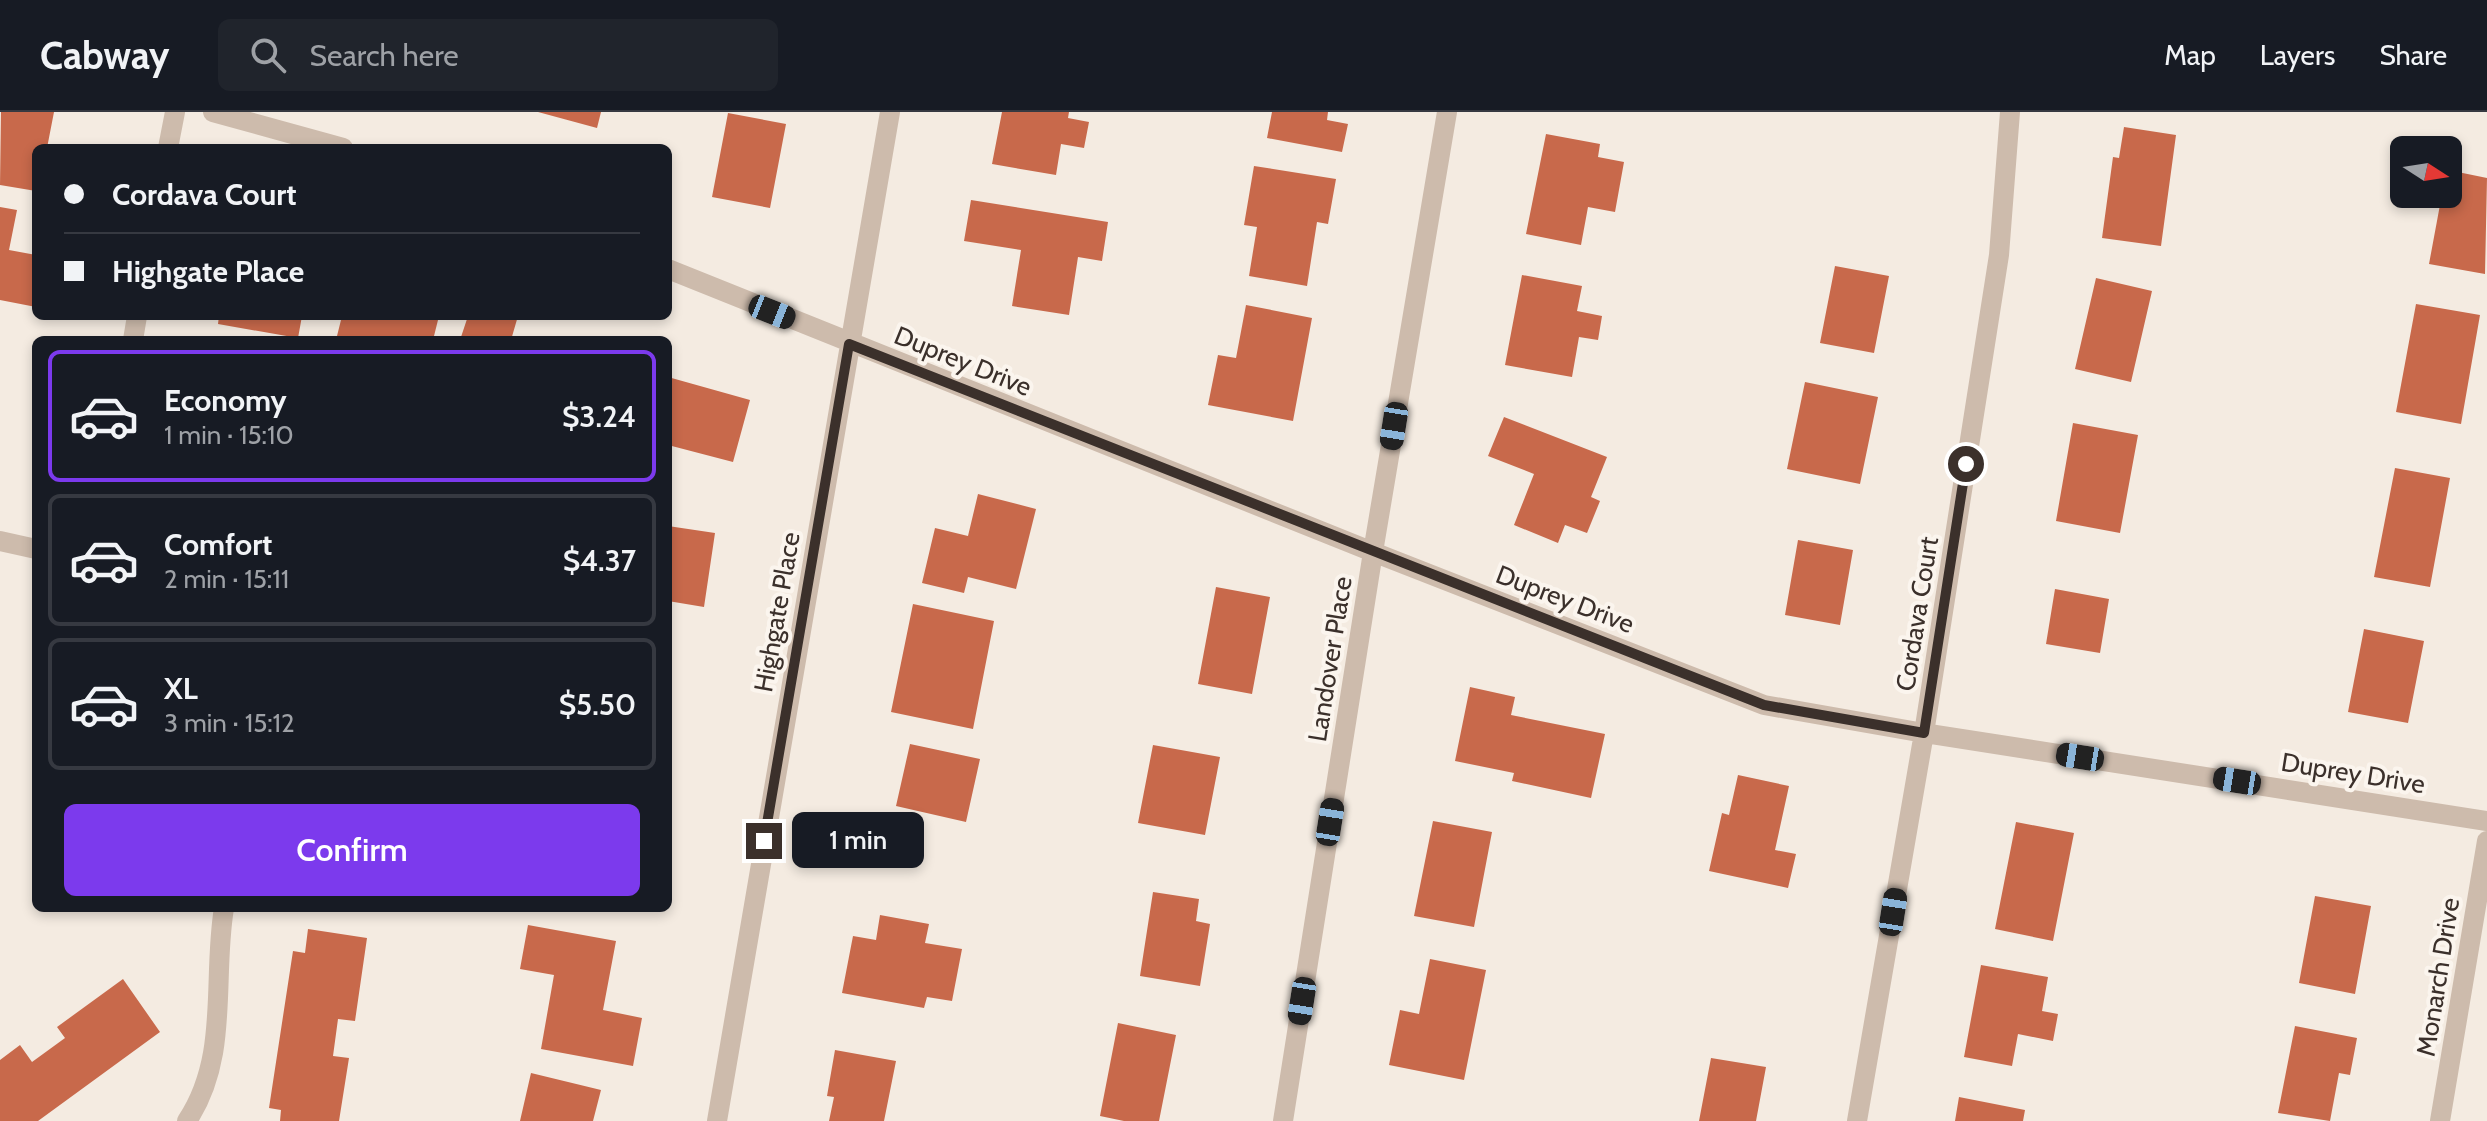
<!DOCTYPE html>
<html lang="en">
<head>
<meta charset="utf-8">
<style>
  :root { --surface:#171b24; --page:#20242c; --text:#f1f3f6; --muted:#9ea1a6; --line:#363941; --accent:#7c3aed }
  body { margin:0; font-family:Cabin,sans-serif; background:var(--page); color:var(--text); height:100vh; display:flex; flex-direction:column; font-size:30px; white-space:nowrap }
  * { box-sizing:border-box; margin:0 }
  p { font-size:26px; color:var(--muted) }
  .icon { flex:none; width:44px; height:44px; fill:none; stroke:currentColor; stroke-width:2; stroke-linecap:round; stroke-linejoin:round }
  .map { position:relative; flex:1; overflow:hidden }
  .details { position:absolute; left:32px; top:224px; width:640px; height:576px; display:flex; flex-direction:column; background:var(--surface); border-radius:12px; box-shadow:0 4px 12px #0003 }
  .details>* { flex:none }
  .hud { position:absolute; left:32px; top:32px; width:640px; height:176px; border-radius:12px; box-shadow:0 4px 12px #0003; display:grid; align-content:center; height:176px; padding:0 32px; background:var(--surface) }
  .needle { width:52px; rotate:102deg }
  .controls { position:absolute; left:2390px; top:24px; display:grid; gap:16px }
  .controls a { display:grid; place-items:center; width:72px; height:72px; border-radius:12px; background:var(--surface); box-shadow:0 4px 12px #0003; font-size:40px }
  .end { position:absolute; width:36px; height:36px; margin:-18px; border:10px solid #3b302b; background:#fff; box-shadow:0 0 0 4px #fff }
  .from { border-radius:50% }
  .bubble { position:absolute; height:56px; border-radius:12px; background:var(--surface); box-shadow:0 4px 12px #0003; font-size:26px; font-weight:600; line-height:56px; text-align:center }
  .car { position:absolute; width:24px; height:48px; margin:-24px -12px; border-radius:10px; box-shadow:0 0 6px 2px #0007; background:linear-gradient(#222 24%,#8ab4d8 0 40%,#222 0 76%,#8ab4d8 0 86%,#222 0) }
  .hud b { display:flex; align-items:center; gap:28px; height:76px; font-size:30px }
  .hud b+b { border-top:2px solid var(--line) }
  .hud i { width:20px; height:20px; background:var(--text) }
  ul { padding:14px 0 0; list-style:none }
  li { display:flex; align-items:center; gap:24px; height:132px; margin:0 16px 12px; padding:0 16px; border:4px solid var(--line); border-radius:12px }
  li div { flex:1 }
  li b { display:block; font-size:30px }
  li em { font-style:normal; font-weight:600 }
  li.on { border-color:var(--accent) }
  li>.icon { width:72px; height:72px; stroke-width:1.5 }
  .button { display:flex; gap:16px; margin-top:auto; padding:16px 32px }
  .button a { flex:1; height:92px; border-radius:12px; background:var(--accent); color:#fff; font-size:32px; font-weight:600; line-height:92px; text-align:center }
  header { display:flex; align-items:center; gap:48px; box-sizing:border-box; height:112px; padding:0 40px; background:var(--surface); border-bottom:2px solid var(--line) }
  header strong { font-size:38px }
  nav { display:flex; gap:44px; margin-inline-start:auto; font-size:28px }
  .search { width:560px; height:72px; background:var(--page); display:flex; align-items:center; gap:20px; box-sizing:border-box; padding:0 28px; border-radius:12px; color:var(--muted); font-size:30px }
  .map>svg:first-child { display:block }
  .building { fill:#c8694b }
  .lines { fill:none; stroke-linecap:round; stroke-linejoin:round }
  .service { stroke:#cdbbac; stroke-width:20 }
  .minor { stroke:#cdbbac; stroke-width:20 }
  .route { stroke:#3b302b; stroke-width:10 }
  .labels { text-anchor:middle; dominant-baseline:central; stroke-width:8; stroke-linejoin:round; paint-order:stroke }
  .street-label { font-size:26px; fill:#3b302b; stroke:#fbf5ee }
</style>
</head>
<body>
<header>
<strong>Cabway</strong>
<div class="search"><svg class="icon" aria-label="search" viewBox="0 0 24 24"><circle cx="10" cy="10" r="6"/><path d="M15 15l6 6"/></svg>Search here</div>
<nav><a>Map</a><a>Layers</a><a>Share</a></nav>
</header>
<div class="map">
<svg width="2487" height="1009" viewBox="0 0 2487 1009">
  <rect width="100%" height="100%" fill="#f4ebe1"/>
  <!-- building -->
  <path class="building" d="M 1,0 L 54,0 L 47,36 L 36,36 L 36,79 L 0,73 Z
    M 538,0 L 601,0 L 597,16 Z
    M 1002,0 L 1069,0 L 1068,6 L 1089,10 L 1084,36 L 1061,32 L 1056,63 L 992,52 Z
    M 1272,0 L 1328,0 L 1327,8 L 1348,12 L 1342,40 L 1267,26 Z
    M 728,1 L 786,12 L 770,96 L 712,85 Z
    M 2124,15 L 2176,23 L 2161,134 L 2102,126 L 2113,45 L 2119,46 Z
    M 1546,22 L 1600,32 L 1598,45 L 1624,50 L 1615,100 L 1588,95 L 1581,133 L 1526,122 Z
    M 1254,54 L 1336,67 L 1328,112 L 1317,110 L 1307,174 L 1249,164 L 1257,115 L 1244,113 Z
    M 2448,58 L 2487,66 L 2485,162 L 2429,152 L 2442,82 L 2448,82 Z
    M 971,88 L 1108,110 L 1102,149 L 1078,145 L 1069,203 L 1012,194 L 1021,138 L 964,129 Z
    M 0,95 L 17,98 L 9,138 L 36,143 L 36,195 L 0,188 Z
    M 1835,154 L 1889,164 L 1874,241 L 1820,231 Z
    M 1522,163 L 1582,174 L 1577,199 L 1602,204 L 1598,228 L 1579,225 L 1572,265 L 1505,253 Z
    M 2096,166 L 2152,179 L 2131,270 L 2075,257 Z
    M 2416,192 L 2480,203 L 2461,312 L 2396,300 Z
    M 1246,193 L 1312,206 L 1293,309 L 1208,293 L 1218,243 L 1236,246 Z
    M 219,204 L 302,204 L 298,226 L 218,212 Z
    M 342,204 L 439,204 L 433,228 L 353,228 L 337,224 Z
    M 468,204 L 518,204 L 511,228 L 460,228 Z
    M 668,265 L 750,288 L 733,350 L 668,333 Z
    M 1805,270 L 1878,285 L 1860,372 L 1787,357 Z
    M 1504,305 L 1607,345 L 1591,385 L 1600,389 L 1587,421 L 1565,413 L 1558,431 L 1514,413 L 1534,362 L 1488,344 Z
    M 2073,311 L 2138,323 L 2120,421 L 2056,409 Z
    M 2395,356 L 2450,366 L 2430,475 L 2374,465 Z
    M 978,382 L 1036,397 L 1016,477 L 968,465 L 964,481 L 922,471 L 935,416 L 968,424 Z
    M 668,414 L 715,421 L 704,495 L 668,489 Z
    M 1798,428 L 1853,438 L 1840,513 L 1785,503 Z
    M 1216,475 L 1270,485 L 1252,582 L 1198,572 Z
    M 2055,477 L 2109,487 L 2100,541 L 2046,532 Z
    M 913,492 L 994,509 L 973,617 L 891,600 Z
    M 2364,517 L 2424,529 L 2408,611 L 2348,600 Z
    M 1470,575 L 1515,585 L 1511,603 L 1605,622 L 1591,686 L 1512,669 L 1514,661 L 1455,649 Z
    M 910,632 L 980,647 L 966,710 L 896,694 Z
    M 1153,633 L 1220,645 L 1205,723 L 1138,711 Z
    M 1738,663 L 1789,674 L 1775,738 L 1796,742 L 1788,776 L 1709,759 L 1722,701 L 1729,703 Z
    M 1433,709 L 1492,720 L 1474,815 L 1414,804 Z
    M 2016,710 L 2074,721 L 2053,829 L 1995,817 Z
    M 1153,780 L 1199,787 L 1196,809 L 1210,812 L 1200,874 L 1140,864 Z
    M 2315,784 L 2371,794 L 2355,882 L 2299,871 Z
    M 880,803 L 929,812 L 925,831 L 962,837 L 952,889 L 927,885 L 924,896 L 842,881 L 853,824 L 876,828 Z
    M 528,813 L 616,829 L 603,898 L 642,906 L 633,954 L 541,937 L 554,863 L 520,857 Z
    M 308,817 L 367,826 L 355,909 L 338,907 L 333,944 L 349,946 L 339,1009 L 280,1009 L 281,998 L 269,996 L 293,839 L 305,841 Z
    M 1430,847 L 1486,858 L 1464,968 L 1389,953 L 1400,898 L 1419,902 Z
    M 1981,853 L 2048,865 L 2042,899 L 2058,902 L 2053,929 L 2018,922 L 2012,954 L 1964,945 Z
    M 123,867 L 160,920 L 38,1009 L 0,1009 L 0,948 L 20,933 L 32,950 L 65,926 L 57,915 Z
    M 1118,911 L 1176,923 L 1159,1009 L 1124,1009 L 1100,1004 Z
    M 2295,914 L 2357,926 L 2350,963 L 2339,961 L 2330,1009 L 2278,1001 Z
    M 835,938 L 896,949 L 884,1009 L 829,1009 L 834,985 L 827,984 Z
    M 1711,946 L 1766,955 L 1756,1009 L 1699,1009 Z
    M 531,961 L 601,978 L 593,1009 L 520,1009 Z
    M 1959,985 L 2025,998 L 2023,1009 L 1955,1009 Z"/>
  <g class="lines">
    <!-- service -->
    <path class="service" d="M 0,429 L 36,437
      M 187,1009 C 230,944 212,868 224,796"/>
    <!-- minor -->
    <path class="minor" d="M 213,0 L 343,36
      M 168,36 L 175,0
      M 668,157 L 1373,440 L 1764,593 L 1924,621 L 2487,709
      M 133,228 L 137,204
      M 717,1009 L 890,0
      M 1283,1009 L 1373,440 L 1447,0
      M 1857,1009 L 1924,621 L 1999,143 L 2010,0
      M 2440,1009 L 2487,729"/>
  </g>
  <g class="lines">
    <!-- route -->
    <path class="route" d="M 764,729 L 849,232 L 1764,593 L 1924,621 L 1966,352"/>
  </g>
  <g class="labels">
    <!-- street labels -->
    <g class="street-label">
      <text transform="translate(963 249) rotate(22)">Duprey Drive</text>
      <text transform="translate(1565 487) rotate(21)">Duprey Drive</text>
      <text transform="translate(777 500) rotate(-80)">Highgate Place</text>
      <text transform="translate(1917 502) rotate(-81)">Cordava Court</text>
      <text transform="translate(1330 547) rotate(-81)">Landover Place</text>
      <text transform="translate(2353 661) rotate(9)">Duprey Drive</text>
      <text transform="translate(2438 865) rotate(-81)">Monarch Drive</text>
    </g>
  </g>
</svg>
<div class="controls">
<a><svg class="needle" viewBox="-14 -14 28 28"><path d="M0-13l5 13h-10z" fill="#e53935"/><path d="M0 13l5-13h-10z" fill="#9ea1a6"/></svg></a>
</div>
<i class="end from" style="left:1966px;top:352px"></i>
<i class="end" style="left:764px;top:729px"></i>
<div class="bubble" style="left:792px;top:700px;width:132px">1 min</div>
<i class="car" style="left:772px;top:200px;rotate:112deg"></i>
<i class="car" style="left:1394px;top:314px;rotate:189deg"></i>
<i class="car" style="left:2080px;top:645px;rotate:279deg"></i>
<i class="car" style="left:2237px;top:669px;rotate:279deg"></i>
<i class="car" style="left:1330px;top:710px;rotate:9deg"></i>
<i class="car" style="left:1893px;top:800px;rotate:9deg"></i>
<i class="car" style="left:1302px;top:889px;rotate:189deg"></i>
<div class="hud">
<b><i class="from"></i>Cordava Court</b>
<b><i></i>Highgate Place</b>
</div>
<section class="details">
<ul>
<li class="on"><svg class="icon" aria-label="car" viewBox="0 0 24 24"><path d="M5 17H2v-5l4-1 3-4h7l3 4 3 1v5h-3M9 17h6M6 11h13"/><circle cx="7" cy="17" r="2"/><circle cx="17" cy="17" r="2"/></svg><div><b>Economy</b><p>1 min · 15:10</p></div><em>$3.24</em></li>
<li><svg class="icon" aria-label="car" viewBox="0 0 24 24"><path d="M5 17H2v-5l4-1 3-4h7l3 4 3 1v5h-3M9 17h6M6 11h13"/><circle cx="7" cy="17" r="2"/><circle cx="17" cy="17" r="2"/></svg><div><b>Comfort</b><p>2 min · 15:11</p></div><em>$4.37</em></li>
<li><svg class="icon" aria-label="car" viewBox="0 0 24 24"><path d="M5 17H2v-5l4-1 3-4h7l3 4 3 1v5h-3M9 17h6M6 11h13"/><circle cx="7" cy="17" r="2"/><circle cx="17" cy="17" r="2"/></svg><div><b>XL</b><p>3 min · 15:12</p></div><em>$5.50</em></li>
</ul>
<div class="button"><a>Confirm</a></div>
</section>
</div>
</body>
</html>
